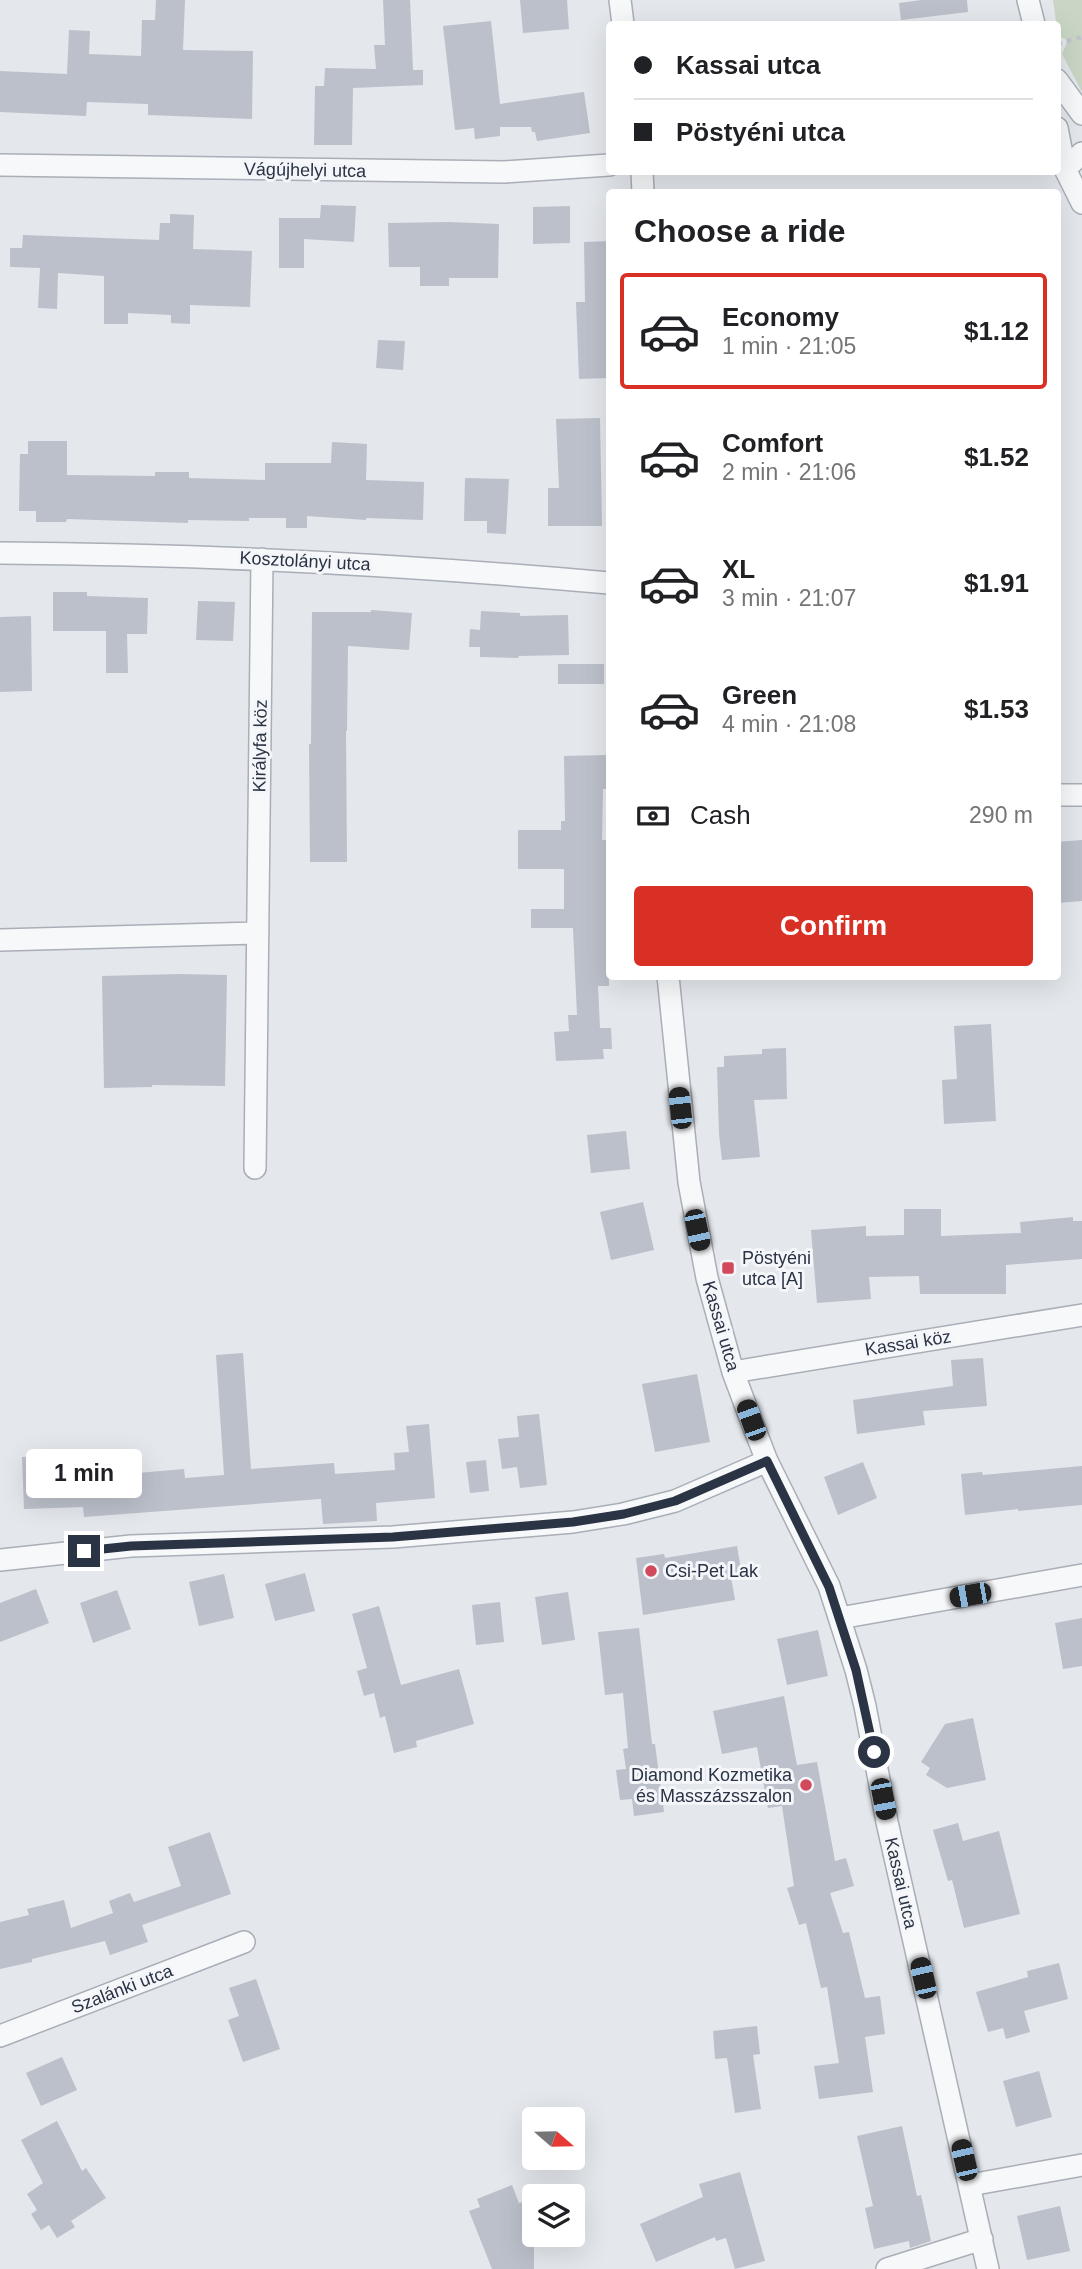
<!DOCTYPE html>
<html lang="en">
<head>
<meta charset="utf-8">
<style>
  :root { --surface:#fff; --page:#f2f2f2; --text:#202124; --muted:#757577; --line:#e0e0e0; --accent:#d93025 }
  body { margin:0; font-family:Helvetica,sans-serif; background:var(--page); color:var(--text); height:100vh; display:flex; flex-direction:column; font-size:26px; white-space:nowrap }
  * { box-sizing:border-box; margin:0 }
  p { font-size:23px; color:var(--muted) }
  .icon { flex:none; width:38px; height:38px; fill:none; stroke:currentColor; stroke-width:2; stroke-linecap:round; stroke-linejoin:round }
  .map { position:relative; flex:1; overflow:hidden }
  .panel { position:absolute; left:606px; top:189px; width:455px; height:791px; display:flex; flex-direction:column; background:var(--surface); border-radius:7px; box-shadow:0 7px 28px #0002 }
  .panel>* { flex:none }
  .top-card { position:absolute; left:606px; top:21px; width:455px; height:154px; border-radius:7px; box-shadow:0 7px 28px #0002; display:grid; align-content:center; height:154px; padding:0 28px; background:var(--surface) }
  .needle { width:46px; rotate:110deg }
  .tools { position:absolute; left:522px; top:2107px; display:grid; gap:14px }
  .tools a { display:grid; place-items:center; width:63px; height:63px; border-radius:7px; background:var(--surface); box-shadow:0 7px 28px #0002; font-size:35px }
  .end { position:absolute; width:32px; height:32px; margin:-16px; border:9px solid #2b3445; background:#fff; box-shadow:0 0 0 4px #fff }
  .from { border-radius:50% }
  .bubble { position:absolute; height:49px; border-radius:7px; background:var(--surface); box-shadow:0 7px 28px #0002; font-size:23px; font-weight:600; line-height:49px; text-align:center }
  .car { position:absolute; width:21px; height:42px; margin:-21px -10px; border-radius:9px; box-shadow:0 0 5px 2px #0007; background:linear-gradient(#222 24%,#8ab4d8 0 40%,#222 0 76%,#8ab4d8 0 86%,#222 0) }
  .top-card b { display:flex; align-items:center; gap:24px; height:66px; font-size:26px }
  .top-card b+b { border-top:2px solid var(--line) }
  .top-card i { width:18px; height:18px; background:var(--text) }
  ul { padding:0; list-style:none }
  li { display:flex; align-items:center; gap:21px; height:116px; margin:0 14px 10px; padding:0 14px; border:4px solid transparent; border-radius:7px }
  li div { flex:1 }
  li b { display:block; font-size:26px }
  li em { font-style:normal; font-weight:600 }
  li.active { border-color:var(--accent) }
  li>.icon { width:63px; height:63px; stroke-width:1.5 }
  h2 { padding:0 28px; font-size:32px; line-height:84px }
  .pay { display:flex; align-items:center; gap:18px; height:77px; padding:0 28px; font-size:26px }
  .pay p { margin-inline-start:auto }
  .button { display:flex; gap:14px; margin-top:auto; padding:14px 28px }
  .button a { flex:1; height:80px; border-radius:7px; background:var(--accent); color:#fff; font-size:28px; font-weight:600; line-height:80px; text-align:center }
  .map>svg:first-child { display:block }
  .green { fill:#c9d6c5 }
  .building { fill:#bbc0ca }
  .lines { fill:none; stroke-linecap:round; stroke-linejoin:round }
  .street-casing { stroke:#a9aeb7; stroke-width:24 }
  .path { stroke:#c2c5cb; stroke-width:4.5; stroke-dasharray:5 5; stroke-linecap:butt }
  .street { stroke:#f7f8fa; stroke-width:21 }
  .route { stroke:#2b3445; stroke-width:9 }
  .poi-dot { fill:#d1495b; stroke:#f4f6f9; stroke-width:2.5 }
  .labels { text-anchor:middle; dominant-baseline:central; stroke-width:6; stroke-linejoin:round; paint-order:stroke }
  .street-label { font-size:18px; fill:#2b3445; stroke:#f4f6f9 }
  .poi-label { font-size:18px; fill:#2b3445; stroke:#f4f6f9; text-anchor:start }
</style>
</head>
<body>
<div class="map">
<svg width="1082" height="2269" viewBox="0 0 1082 2269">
  <rect width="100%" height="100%" fill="#e4e7ec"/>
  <!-- green -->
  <path class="green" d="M 1053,0 L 1082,0 L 1082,92 L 1062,54 L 1068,40 L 1058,36 Z"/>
  <!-- building -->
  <path class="building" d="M 156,0 L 185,0 L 183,50 L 253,51 L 252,119 L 148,115 L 148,104 L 87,102 L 86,116 L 0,112 L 0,71 L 67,74 L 69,30 L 90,31 L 89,54 L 141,56 L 142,20 L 155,20 Z
    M 383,0 L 410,0 L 413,70 L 423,70 L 423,85 L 353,88 L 352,145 L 314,145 L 315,86 L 324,86 L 325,68 L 376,69 L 374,45 L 385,45 Z
    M 520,0 L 567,0 L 569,29 L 523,33 Z
    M 921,0 L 967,0 L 968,12 L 901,20 L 899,3 Z
    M 491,21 L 500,104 L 584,92 L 590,133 L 537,141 L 535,132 L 532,132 L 531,127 L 500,127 L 500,136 L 475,139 L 474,128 L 455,130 L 443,26 Z
    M 321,205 L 356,206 L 354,242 L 304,239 L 304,268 L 279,268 L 279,218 L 320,218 Z
    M 570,206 L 570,243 L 533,244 L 533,207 Z
    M 170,214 L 194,215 L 193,249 L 252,251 L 250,307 L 190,305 L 190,324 L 171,323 L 171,315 L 128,313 L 128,324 L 104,324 L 104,276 L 58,273 L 57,309 L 38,308 L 40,268 L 10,267 L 10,248 L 22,248 L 23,235 L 159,240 L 160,223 L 170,223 Z
    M 448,222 L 499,224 L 498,278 L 449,278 L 449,286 L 420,286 L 420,267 L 389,267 L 388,223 Z
    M 609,241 L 609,378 L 579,379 L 576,302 L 585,302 L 584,242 Z
    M 378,340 L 405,341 L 403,370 L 376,368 Z
    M 600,418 L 602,526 L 548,526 L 548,488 L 559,488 L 556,419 Z
    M 28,441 L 67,441 L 67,475 L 155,476 L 155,472 L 189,472 L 189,478 L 265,480 L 265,463 L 331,463 L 332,442 L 367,444 L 366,480 L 424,482 L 423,520 L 366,518 L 366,520 L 307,516 L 307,528 L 286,528 L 286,518 L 249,518 L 249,521 L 188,520 L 188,523 L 67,519 L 66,522 L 36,522 L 36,511 L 19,511 L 20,454 L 28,454 Z
    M 465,478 L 509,479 L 506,534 L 487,533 L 487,521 L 464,521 Z
    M 53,592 L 87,592 L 87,596 L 148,598 L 147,634 L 127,634 L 128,673 L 106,673 L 106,631 L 53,631 Z
    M 198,601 L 235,602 L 233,641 L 196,640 Z
    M 371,610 L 412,613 L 409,650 L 348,646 L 347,731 L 346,731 L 347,862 L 310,862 L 309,744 L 311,744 L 312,612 L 371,612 Z
    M 481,611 L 520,613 L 520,616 L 568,615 L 569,655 L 519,656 L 518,658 L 480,657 L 480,647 L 469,647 L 470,629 L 480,630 Z
    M 31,616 L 32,691 L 0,692 L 0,617 Z
    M 558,664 L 604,664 L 604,684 L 558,684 Z
    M 606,755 L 607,789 L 603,789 L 602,840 L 609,840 L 609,986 L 598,986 L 600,1028 L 611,1028 L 612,1049 L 603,1049 L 604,1059 L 556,1061 L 554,1032 L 569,1031 L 568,1015 L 577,1015 L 573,928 L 531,928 L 531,909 L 564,909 L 564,869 L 518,869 L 518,830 L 561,830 L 561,821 L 565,821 L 564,756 Z
    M 1082,840 L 1082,901 L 1057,903 L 1057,842 Z
    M 179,974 L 227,975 L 225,1086 L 152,1085 L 152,1087 L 104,1088 L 102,976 Z
    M 991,1024 L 996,1121 L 944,1124 L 942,1080 L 957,1079 L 954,1026 Z
    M 786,1048 L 787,1099 L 754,1100 L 760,1157 L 722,1160 L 719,1134 L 717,1067 L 724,1067 L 724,1056 L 762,1054 L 762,1049 Z
    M 626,1131 L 630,1169 L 591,1173 L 587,1135 Z
    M 643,1202 L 654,1250 L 611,1260 L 600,1212 Z
    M 904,1209 L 941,1209 L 941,1236 L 1021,1233 L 1020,1222 L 1073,1217 L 1073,1221 L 1082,1221 L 1082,1259 L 1006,1265 L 1006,1294 L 920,1294 L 919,1276 L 869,1277 L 871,1299 L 817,1303 L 811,1230 L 866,1226 L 866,1236 L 904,1235 Z
    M 243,1353 L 251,1469 L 334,1463 L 335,1474 L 395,1470 L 394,1453 L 409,1452 L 406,1426 L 429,1424 L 435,1498 L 376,1503 L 377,1521 L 323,1524 L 321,1499 L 84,1517 L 83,1507 L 24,1509 L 22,1457 L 66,1456 L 66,1471 L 125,1467 L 126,1474 L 184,1469 L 185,1478 L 224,1475 L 216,1355 Z
    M 983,1358 L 987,1406 L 923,1411 L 925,1425 L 857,1434 L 853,1400 L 953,1386 L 951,1360 Z
    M 697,1374 L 710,1442 L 655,1452 L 642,1384 Z
    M 539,1414 L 547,1485 L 520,1488 L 517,1467 L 502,1469 L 498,1439 L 519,1437 L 517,1416 Z
    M 486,1460 L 489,1491 L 470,1493 L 466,1462 Z
    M 863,1462 L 877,1498 L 838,1515 L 824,1477 Z
    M 1082,1466 L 1082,1505 L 1018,1511 L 1018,1509 L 965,1515 L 961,1474 L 982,1472 L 983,1475 Z
    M 737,1546 L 742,1575 L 731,1577 L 735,1600 L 643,1615 L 636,1558 L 664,1554 L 665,1558 Z
    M 305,1573 L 315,1611 L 275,1621 L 265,1584 Z
    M 224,1574 L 234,1618 L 199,1626 L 189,1582 Z
    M 36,1589 L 49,1623 L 0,1642 L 0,1603 Z
    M 117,1590 L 131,1629 L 93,1643 L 80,1603 Z
    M 568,1592 L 575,1640 L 542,1645 L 535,1597 Z
    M 500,1602 L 504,1642 L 476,1645 L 472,1605 Z
    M 379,1606 L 401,1685 L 459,1669 L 474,1724 L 416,1741 L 417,1747 L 394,1753 L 385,1716 L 380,1718 L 374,1693 L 364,1696 L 357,1671 L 367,1668 L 352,1614 Z
    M 1082,1618 L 1082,1666 L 1063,1669 L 1055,1623 Z
    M 639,1628 L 652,1744 L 655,1744 L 664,1812 L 634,1816 L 632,1799 L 620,1800 L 616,1770 L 626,1769 L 623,1749 L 628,1748 L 623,1693 L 605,1695 L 598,1632 Z
    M 818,1630 L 828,1676 L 787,1685 L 777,1639 Z
    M 784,1696 L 797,1765 L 817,1762 L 835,1861 L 846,1858 L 854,1886 L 830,1893 L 843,1933 L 849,1932 L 865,1998 L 880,1996 L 885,2034 L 865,2037 L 873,2092 L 819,2099 L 814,2066 L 839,2063 L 827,1987 L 821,1988 L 806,1923 L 799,1925 L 787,1888 L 794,1886 L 782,1806 L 768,1808 L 757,1747 L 722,1754 L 713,1711 Z
    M 973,1718 L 986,1780 L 947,1788 L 926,1775 L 930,1768 L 921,1762 L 945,1724 Z
    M 958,1823 L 963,1841 L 999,1831 L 1020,1914 L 964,1928 L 952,1880 L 948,1881 L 933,1830 Z
    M 210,1832 L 231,1894 L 142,1925 L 148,1942 L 110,1955 L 105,1941 L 32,1959 L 32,1962 L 0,1969 L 0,1922 L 29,1915 L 27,1909 L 64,1900 L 71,1928 L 113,1913 L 109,1901 L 130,1893 L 134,1902 L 181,1886 L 168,1847 Z
    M 1059,1963 L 1068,1999 L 1024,2011 L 1030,2032 L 1006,2039 L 1003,2028 L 988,2032 L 976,1992 L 1028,1977 L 1027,1971 Z
    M 256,1979 L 280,2049 L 243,2062 L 228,2020 L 239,2016 L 229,1988 Z
    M 757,2026 L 760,2054 L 753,2055 L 761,2109 L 735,2113 L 727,2058 L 715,2059 L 713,2031 Z
    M 62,2057 L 77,2090 L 41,2106 L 26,2073 Z
    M 1039,2071 L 1052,2117 L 1016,2127 L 1003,2081 Z
    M 57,2121 L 82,2171 L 86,2168 L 106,2198 L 71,2221 L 75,2227 L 57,2238 L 49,2225 L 41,2230 L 31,2214 L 37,2210 L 27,2194 L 43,2183 L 21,2140 Z
    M 902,2126 L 917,2196 L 921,2195 L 931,2241 L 910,2248 L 909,2241 L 874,2249 L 865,2208 L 873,2206 L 857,2136 Z
    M 740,2172 L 765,2261 L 735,2269 L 726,2238 L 716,2241 L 715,2237 L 656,2262 L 640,2224 L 703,2197 L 699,2184 Z
    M 512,2185 L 519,2203 L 526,2201 L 529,2208 L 534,2206 L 534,2269 L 492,2269 L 469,2211 L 480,2207 L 477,2199 Z
    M 1060,2206 L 1070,2251 L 1027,2260 L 1017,2216 Z"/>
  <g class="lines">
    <defs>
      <path id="street" d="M 620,0 L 623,24
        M 1028,0 L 1034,24
        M 1057,80 L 1082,114
        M 1057,128 L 1065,169 L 1082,203
        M 0,165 L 504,172 L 609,165
        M 1065,169 L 1082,153
        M 642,172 L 643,192
        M 0,553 C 204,554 406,565 609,583
        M 1057,795 L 1082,795
        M 0,940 L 258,933
        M 668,976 L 689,1182 L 707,1278 L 733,1372 L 751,1420 L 767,1461 L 829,1586 L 856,1670 L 865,1706 L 887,1822 L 988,2269
        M 255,1168 L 262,559
        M 733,1372 L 1082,1315
        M 0,1560 L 131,1546 L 393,1537 L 573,1522 L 623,1514 L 675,1501 L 767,1461
        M 840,1618 L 1082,1575
        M 0,2036 L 244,1942
        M 970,2185 L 1082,2165
        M 887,2269 L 982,2239"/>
    </defs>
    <!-- street casing -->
    <use href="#street" class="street-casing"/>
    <!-- path -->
    <path class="path" d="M 1057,44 L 1082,37"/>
    <!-- street -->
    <use href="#street" class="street"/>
  </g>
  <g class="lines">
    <!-- route -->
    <path class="route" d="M 84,1551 L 131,1546 L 393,1537 L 573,1522 L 624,1514 L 675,1501 L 767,1461 L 829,1587 L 856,1670 L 874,1752"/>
  </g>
  <!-- markers -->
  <g class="poi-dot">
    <rect x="721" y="1261" width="14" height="14" rx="3.5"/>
    <circle cx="651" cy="1571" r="7"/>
    <circle cx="806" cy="1785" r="7"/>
  </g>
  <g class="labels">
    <!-- street labels -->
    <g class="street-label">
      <text transform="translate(305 170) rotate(1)">Vágújhelyi utca</text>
      <text transform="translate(305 561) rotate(3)">Kosztolányi utca</text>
      <text transform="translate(260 746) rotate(-89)">Királyfa köz</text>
      <text transform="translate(721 1326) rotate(74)">Kassai utca</text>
      <text transform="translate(908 1343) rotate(-9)">Kassai köz</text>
      <text transform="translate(901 1883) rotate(77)">Kassai utca</text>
      <text transform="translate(122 1989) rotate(-21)">Szalánki utca</text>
    </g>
    <!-- poi labels -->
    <g class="poi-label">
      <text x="742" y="1258">Pöstyéni<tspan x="742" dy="21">utca [A]</tspan></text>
      <text x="665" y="1571">Csi-Pet Lak</text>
      <text x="792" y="1775" text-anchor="end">Diamond Kozmetika<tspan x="792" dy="21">és Masszázsszalon</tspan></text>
    </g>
  </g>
</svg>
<div class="tools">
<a><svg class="needle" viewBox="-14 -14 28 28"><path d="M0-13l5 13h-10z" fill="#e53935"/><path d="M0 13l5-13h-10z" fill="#757577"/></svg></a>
<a><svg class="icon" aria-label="layers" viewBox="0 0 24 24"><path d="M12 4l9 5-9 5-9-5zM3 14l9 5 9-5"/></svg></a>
</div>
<i class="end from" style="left:874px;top:1752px"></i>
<i class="end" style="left:84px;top:1551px"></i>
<div class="bubble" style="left:26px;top:1449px;width:116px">1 min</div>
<i class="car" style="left:680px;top:1108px;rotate:354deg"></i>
<i class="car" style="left:697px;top:1230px;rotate:168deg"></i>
<i class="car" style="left:751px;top:1420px;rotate:340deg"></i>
<i class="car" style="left:970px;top:1595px;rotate:260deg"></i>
<i class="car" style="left:883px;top:1799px;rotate:169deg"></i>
<i class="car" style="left:923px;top:1978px;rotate:347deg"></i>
<i class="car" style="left:964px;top:2160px;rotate:347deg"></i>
<div class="top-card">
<b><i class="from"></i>Kassai utca</b>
<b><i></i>Pöstyéni utca</b>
</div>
<section class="panel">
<h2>Choose a ride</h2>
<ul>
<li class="active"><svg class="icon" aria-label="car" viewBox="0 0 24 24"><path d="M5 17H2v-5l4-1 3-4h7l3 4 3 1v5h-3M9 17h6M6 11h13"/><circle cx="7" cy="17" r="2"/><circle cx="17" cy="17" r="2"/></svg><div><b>Economy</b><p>1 min · 21:05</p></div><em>$1.12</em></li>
<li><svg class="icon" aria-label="car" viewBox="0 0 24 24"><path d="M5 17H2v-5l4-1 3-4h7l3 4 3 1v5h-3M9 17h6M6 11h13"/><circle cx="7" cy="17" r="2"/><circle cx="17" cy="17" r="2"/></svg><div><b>Comfort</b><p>2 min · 21:06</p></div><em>$1.52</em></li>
<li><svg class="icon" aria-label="car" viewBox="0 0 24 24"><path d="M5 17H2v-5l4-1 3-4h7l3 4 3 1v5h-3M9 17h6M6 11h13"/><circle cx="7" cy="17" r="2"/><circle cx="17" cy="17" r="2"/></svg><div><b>XL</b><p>3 min · 21:07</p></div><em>$1.91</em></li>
<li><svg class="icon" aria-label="car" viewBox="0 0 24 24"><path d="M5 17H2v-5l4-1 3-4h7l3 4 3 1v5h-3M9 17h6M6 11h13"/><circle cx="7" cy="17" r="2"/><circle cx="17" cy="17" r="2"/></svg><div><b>Green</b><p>4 min · 21:08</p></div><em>$1.53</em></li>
</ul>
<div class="pay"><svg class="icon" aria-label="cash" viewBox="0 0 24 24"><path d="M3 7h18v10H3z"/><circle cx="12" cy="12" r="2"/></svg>Cash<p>290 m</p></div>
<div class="button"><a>Confirm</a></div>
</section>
</div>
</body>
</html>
